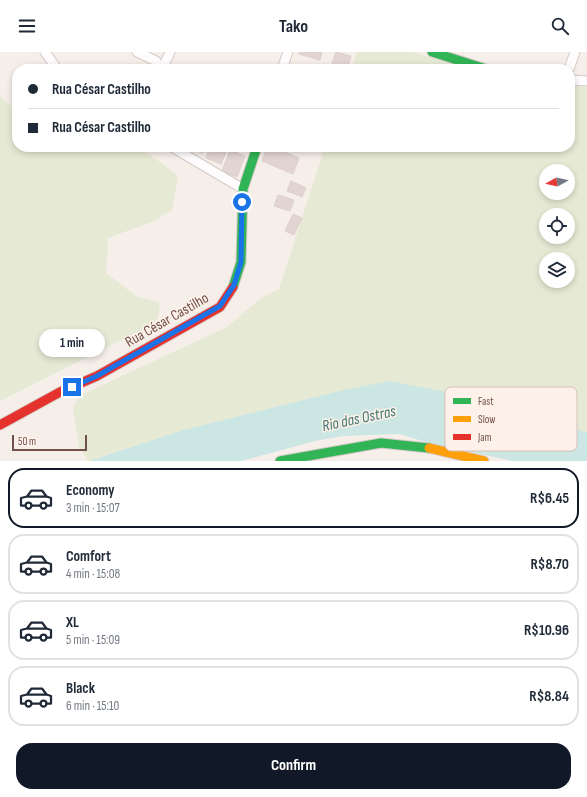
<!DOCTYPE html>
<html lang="en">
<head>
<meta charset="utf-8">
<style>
  :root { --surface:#fff; --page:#f2f2f3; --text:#1f2937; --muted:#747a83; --line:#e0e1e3; --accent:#111827 }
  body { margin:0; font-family:"Sofia Sans Condensed",sans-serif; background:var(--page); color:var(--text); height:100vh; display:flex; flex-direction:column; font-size:15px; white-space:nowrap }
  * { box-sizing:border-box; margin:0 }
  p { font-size:13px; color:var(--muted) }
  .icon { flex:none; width:22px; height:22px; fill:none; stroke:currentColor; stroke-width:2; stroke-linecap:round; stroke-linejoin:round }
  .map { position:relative; height:409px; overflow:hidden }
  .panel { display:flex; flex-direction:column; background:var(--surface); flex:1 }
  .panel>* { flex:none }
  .hud { position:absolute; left:12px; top:12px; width:563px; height:88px; border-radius:16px; box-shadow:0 2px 6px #0003; display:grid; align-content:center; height:88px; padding:0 16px; background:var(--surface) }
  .needle { width:26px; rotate:262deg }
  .buttons { position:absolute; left:539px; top:112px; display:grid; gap:8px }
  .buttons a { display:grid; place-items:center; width:36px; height:36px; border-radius:50%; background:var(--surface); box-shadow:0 2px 6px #0003; font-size:20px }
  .scale { position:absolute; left:12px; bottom:10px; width:75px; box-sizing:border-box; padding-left:4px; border:2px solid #72504b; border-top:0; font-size:11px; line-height:14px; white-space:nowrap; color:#72504b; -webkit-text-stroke:3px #fef1e9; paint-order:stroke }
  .end { position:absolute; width:18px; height:18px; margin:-9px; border:5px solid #1a73e8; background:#fff; box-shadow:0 0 0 2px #fff }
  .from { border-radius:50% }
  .bubble { position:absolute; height:28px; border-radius:14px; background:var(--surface); box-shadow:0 2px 6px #0003; font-size:13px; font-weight:700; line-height:28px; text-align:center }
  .hud b { display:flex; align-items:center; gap:14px; height:38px; font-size:15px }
  .hud b+b { border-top:1px solid var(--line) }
  .hud i { width:10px; height:10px; background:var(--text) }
  ul { padding:7px 0 0; list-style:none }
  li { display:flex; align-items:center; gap:12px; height:60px; margin:0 8px 6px; padding:0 8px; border:2px solid var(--line); border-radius:16px }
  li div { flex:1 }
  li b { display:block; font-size:15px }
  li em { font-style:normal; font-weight:700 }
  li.active { border-color:var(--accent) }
  li>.icon { width:36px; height:36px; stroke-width:1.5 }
  .cta { display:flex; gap:8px; margin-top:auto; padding:8px 16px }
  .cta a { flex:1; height:46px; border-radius:16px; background:var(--accent); color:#fff; font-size:16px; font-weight:700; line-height:46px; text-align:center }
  header { display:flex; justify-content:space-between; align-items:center; height:52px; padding:0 16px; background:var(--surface); font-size:18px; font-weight:700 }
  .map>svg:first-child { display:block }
  .green { fill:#e6ead4; fill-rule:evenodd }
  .water { fill:#cbe6e3 }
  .building { fill:#e2d5d1; stroke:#ded0cb }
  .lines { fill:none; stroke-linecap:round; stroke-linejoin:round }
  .street-casing { stroke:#d4cac6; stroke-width:11 }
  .fast-casing { stroke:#d4c9c6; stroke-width:11 }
  .slow-casing { stroke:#d4c9c6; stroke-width:11 }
  .jam-casing { stroke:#d4c9c6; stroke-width:11 }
  .street { stroke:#fefcfc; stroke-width:9 }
  .fast { stroke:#30b455; stroke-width:9 }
  .slow { stroke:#ff9f0a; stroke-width:9 }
  .jam { stroke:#e5322d; stroke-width:9 }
  .route { stroke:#1a73e8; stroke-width:5 }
  .labels { text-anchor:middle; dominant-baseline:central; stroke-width:3; stroke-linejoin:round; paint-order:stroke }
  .street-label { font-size:15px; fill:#72504b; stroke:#fef1e9 }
  .water-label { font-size:16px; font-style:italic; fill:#407673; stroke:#fef1e9 }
  .key { fill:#fef1e9; stroke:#d4c1ba; stroke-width:1 }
  .key-label { font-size:11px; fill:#72504b }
</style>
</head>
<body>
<header><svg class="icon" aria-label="menu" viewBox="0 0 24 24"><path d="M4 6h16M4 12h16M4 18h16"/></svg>Tako<svg class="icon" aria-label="search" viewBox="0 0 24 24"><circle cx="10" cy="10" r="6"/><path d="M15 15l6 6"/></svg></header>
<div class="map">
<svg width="587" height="409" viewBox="0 0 587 409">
  <rect width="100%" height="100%" fill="#f5eee9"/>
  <!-- green -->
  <path class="green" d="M 357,0 L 414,0 L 465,17 L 351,17 Z
    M 570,34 L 587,35 L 587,381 L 499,348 L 456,342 L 339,339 L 183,378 L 88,409 L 79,395 L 73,355 L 81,343 L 227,275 L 261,246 L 279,237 L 325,95 L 570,95 ZM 546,119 L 568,119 L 568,141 L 546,141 ZM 546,163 L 568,163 L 568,185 L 546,185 ZM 546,207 L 568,207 L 568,229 L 546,229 Z
    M 0,44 L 14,57 L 17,57 L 17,95 L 136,95 L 156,107 L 178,124 L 172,158 L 154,169 L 108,186 L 106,221 L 136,244 L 160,251 L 158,266 L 147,275 L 0,349 Z"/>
  <!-- water -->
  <path class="water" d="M 390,329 L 456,342 L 499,348 L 587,381 L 587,409 L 513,409 L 432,392 L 400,382 L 343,384 L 315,389 L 241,409 L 89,409 L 183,378 L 339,339 Z"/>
  <!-- building -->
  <path class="building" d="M 300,0 L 322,0 L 320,8 L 299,2 Z
    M 336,0 L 351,4 L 347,17 L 340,17 L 331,14 Z
    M 191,95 L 205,95 L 202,101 L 191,96 Z
    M 210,95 L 228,95 L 221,112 L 206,106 Z
    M 267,95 L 272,95 L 299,106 L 293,122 L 262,109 Z
    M 230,98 L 245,104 L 237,125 L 222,119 Z
    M 291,129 L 306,136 L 302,145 L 287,139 Z
    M 278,143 L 294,148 L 290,159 L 274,154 Z
    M 293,162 L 302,166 L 294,183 L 285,179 Z"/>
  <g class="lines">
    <defs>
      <path id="street" d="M 45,0 L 57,17
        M 137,0 L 156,9
        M 167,17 L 163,15 L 170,0
        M 282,17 L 288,0
        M 569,17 L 575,0
        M 570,28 L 587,29
        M 172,95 L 243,137"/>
      <path id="fast" d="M 432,0 L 486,17
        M 233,235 L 241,210 L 243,137 L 257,95
        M 280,409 L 381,391 L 429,396"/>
      <path id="slow" d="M 429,396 L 484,409"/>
      <path id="jam" d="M 0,373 L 60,340 L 97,324 L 220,255 L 233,235"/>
    </defs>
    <!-- street casing -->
    <use href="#street" class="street-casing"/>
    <!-- fast casing -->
    <use href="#fast" class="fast-casing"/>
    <!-- slow casing -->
    <use href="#slow" class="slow-casing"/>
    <!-- jam casing -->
    <use href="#jam" class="jam-casing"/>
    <!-- street -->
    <use href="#street" class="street"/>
    <!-- fast -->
    <use href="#fast" class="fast"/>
    <!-- slow -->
    <use href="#slow" class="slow"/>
    <!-- jam -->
    <use href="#jam" class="jam"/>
  </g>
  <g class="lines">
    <!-- route -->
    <path class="route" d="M 72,335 L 97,324 L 220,254 L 234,233 L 241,210 L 242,150"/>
  </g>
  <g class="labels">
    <!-- street labels -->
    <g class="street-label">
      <text transform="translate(167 268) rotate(-30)">Rua César Castilho</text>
    </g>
    <!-- water labels -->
    <g class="water-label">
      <text transform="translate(359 367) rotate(-12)">Rio das Ostras</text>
    </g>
  </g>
  <!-- legend -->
  <rect x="445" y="335" width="132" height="64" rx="6" class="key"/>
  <rect x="453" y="346" width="18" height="6" fill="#30b455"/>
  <rect x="453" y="364" width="18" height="6" fill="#ff9f0a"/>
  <rect x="453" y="382" width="18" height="6" fill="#e5322d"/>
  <g class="key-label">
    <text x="478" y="353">Fast</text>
    <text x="478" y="371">Slow</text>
    <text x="478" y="389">Jam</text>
  </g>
</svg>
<div class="buttons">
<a><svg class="needle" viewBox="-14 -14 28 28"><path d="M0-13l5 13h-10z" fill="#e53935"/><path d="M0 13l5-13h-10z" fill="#747a83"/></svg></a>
<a><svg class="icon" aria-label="locate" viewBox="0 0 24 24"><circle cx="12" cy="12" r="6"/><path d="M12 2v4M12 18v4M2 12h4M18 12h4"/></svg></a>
<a><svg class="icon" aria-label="layers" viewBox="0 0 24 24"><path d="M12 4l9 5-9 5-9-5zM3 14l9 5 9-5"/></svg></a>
</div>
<div class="scale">50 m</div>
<i class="end from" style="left:242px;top:150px"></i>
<i class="end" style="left:72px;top:335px"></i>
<div class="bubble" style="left:39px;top:277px;width:66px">1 min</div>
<div class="hud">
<b><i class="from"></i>Rua César Castilho</b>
<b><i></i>Rua César Castilho</b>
</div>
</div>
<section class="panel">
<ul>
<li class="active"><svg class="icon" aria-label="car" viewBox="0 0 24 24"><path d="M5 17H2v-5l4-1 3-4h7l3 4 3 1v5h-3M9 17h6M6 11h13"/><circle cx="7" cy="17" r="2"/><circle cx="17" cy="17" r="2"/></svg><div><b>Economy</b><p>3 min · 15:07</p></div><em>R$6.45</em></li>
<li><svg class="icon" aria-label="car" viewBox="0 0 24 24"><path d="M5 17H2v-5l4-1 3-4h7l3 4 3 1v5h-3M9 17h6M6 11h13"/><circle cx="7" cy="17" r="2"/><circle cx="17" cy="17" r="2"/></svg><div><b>Comfort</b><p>4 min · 15:08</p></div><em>R$8.70</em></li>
<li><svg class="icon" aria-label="car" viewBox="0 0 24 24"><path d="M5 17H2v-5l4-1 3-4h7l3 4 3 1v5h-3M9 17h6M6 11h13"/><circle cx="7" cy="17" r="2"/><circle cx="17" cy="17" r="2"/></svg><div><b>XL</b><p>5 min · 15:09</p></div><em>R$10.96</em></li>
<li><svg class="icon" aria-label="car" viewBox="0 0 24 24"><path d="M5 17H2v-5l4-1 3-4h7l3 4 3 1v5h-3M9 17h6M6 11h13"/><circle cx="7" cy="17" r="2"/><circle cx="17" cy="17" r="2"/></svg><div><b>Black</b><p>6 min · 15:10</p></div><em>R$8.84</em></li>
</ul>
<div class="cta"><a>Confirm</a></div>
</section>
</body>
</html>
